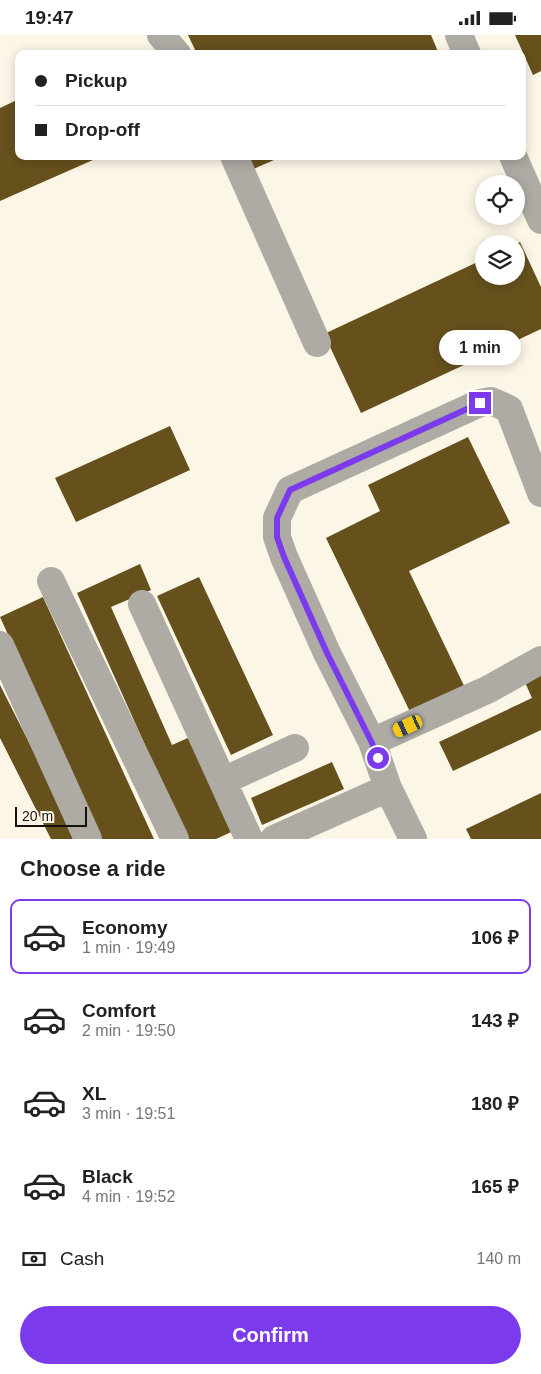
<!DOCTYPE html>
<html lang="en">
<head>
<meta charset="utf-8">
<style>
  :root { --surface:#fff; --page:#f6f6f6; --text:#222; --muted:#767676; --line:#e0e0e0; --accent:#7c3aed }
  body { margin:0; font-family:Helvetica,sans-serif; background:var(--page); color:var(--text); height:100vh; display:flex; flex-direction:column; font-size:19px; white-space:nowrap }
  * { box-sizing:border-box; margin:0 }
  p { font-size:16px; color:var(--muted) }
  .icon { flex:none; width:28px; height:28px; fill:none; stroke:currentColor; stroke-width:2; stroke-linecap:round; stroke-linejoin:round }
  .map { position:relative; height:804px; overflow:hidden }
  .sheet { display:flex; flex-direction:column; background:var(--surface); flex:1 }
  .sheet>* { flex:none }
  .banner { position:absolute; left:15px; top:15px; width:511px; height:110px; border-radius:10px; box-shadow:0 2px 12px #0003; display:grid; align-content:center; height:110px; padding:0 20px; background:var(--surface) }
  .tools { position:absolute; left:475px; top:140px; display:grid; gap:10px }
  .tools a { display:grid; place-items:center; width:50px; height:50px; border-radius:50%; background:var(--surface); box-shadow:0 2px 12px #0003; font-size:25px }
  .scale { position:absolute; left:15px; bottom:12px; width:72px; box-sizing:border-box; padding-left:5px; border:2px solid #15120e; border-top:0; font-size:14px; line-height:18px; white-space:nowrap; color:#15120e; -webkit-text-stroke:4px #fcf6e7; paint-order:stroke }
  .end { position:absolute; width:22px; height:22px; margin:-11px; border:6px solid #7c3aed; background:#fff; box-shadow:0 0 0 2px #fff }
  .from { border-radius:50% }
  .bubble { position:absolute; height:35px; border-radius:18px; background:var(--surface); box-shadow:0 2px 12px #0003; font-size:16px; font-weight:700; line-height:35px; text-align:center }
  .car { position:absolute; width:15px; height:30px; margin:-15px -8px; border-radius:6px; box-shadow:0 0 4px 1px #0007; background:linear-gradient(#f5c518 24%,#345 0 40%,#f5c518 0 76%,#345 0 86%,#f5c518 0) }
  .banner b { display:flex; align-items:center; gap:18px; height:48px; font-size:19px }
  .banner b+b { border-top:1px solid var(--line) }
  .banner i { width:12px; height:12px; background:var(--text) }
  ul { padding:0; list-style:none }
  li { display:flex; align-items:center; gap:15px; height:75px; margin:0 10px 8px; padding:0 10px; border:2px solid transparent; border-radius:10px }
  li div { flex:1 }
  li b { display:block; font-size:19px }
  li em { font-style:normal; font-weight:700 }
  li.active { border-color:var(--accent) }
  li>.icon { width:45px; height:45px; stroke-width:1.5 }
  h2 { padding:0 20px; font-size:22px; line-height:60px }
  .pay { display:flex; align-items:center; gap:12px; height:55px; padding:0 20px; font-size:19px }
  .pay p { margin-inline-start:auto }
  .button { display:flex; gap:10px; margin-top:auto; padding:10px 20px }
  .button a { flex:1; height:58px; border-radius:30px; background:var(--accent); color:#fff; font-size:20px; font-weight:700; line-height:58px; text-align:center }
  .status { display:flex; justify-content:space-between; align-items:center; height:35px; padding:0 25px; background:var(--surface); direction:ltr }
  .status svg { height:14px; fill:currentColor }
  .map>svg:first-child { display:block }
  .building { fill:#66511d }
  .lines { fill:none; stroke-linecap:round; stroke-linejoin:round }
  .minor { stroke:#aeaba5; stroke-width:28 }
  .route { stroke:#7c3aed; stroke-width:6 }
</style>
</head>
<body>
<div class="status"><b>19:47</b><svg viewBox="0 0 49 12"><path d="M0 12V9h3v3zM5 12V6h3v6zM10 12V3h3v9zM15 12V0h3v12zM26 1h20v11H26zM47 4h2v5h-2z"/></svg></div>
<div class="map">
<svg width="541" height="804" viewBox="0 0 541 804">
  <rect width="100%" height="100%" fill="#fcf6e7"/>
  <!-- building -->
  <path class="building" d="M 188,0 L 431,0 L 439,19 L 197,19 Z
    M 515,0 L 541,0 L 541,36 L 533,40 Z
    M 19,64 L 19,121 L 102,121 L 0,166 L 0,73 Z
    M 245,121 L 283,121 L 251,135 Z
    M 520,207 L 541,252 L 541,294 L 361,378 L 324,299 L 484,224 L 484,241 L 516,241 L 516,209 Z
    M 170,391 L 190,435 L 76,487 L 55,443 Z
    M 468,402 L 510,488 L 409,536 L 468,659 L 414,685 L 326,503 L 380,476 L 368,450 Z
    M 140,529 L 151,555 L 111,572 L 172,710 L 197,699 L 240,793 L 216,804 L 187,804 L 77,558 Z
    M 199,542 L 273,700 L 231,720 L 157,561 Z
    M 43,562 L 154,804 L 101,804 L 0,582 Z
    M 541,634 L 541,695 L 453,736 L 439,707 L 532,663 L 523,643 Z
    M 0,650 L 78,804 L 51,804 L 0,703 Z
    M 332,727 L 344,754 L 262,790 L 251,763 Z
    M 541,758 L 541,804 L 471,804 L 466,794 Z"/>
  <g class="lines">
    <!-- minor -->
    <path class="minor" d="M 161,0 L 177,19
      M 459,0 L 467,19
      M 234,121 L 317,308
      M 513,121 L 541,185
      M 51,546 L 175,804
      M 142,569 L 249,804
      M 0,610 L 88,804
      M 372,707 L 489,654 L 541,625
      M 223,746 L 295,713
      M 274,804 L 388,753
      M 413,804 L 388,753 L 372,707 L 327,618 L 284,522 L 277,502 L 277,483 L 290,455 L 480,368 L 491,366 L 509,374 L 541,458"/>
  </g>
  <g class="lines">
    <!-- route -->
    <path class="route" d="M 378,723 L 372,708 L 327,618 L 284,522 L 277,502 L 277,483 L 290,455 L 480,368"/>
  </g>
</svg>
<div class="tools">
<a><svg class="icon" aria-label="locate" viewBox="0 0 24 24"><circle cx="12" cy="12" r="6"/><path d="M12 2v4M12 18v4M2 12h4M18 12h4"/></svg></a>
<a><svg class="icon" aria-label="layers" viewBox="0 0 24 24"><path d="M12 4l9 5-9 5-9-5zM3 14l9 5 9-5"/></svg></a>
</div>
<div class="scale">20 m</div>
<i class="end from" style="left:378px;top:723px"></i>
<i class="end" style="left:480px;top:368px"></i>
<div class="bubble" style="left:439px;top:295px;width:82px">1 min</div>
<i class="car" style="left:408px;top:691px;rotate:246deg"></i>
<div class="banner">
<b><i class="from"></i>Pickup</b>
<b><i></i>Drop-off</b>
</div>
</div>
<section class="sheet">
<h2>Choose a ride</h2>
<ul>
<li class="active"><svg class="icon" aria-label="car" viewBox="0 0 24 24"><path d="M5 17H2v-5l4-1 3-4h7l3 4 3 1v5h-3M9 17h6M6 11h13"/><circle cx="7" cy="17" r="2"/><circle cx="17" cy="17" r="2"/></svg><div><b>Economy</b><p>1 min · 19:49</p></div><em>106 ₽</em></li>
<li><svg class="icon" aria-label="car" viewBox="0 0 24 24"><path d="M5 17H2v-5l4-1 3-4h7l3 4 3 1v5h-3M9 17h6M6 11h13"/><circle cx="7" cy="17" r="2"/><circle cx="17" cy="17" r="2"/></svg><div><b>Comfort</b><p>2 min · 19:50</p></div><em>143 ₽</em></li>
<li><svg class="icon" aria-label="car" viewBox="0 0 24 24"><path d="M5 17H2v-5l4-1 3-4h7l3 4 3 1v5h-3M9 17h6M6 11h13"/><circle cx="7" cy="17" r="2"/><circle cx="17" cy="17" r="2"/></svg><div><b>XL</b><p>3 min · 19:51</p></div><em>180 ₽</em></li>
<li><svg class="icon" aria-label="car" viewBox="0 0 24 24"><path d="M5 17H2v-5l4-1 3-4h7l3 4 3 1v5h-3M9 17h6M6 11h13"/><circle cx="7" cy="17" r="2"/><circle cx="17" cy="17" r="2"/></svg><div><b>Black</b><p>4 min · 19:52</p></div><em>165 ₽</em></li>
</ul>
<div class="pay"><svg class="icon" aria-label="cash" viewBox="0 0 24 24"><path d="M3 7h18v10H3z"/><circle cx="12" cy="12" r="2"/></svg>Cash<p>140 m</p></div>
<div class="button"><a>Confirm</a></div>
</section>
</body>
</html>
